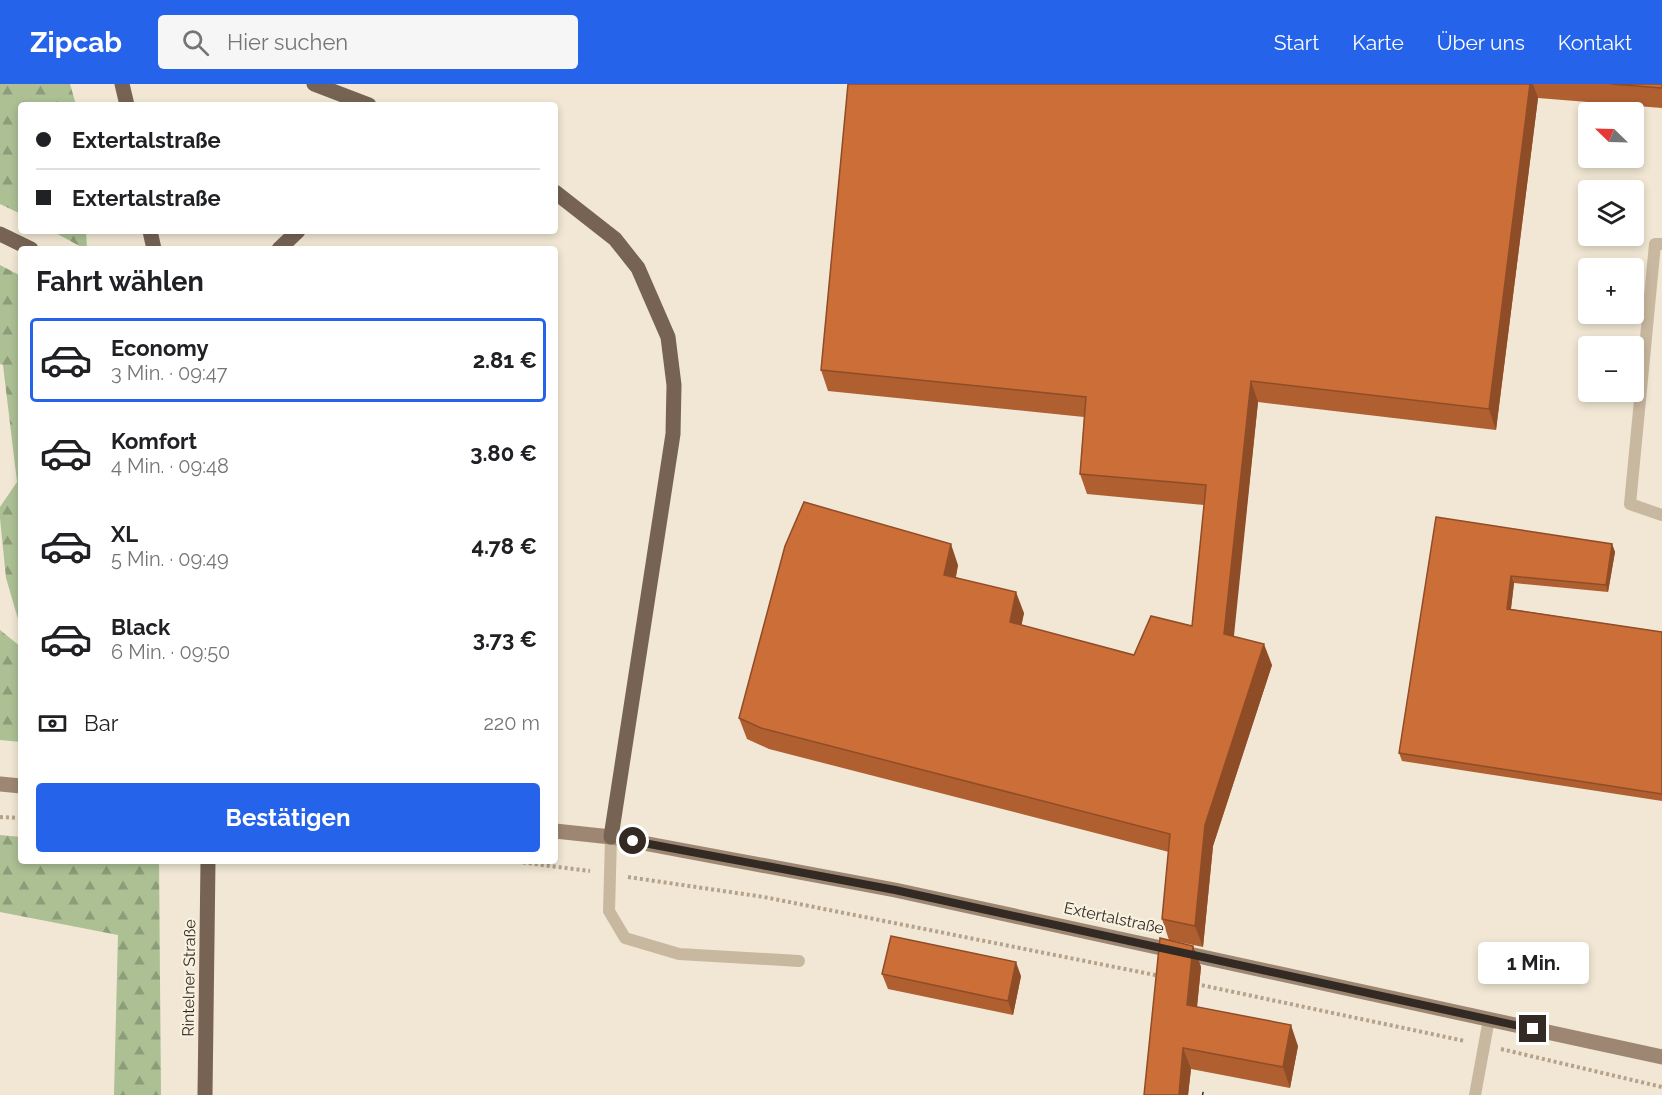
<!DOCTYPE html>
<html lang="de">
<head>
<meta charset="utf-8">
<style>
  :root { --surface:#fff; --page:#f6f6f6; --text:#202124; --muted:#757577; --line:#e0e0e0; --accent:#2563eb }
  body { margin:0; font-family:Raleway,sans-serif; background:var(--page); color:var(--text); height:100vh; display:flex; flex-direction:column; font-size:22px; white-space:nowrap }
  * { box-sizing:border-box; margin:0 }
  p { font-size:20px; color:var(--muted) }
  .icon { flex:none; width:33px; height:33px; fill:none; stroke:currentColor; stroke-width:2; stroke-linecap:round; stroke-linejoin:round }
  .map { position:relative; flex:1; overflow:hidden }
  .side { position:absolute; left:18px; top:162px; width:540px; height:618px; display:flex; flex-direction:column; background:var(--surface); border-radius:6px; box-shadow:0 3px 9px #0003 }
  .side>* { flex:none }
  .banner { position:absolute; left:18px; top:18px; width:540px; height:132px; border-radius:6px; box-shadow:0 3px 9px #0003; display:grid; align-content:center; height:132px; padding:0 18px; background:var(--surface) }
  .needle { width:39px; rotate:293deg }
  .fabs { position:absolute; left:1578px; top:18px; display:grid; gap:12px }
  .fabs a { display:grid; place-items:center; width:66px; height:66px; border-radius:6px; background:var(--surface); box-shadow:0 3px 9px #0003; font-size:30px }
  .end { position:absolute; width:27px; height:27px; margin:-14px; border:8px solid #332a24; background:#fff; box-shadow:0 0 0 3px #fff }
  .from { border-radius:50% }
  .bubble { position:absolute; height:42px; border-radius:6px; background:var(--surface); box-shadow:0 3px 9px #0003; font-size:20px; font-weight:700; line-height:42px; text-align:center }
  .banner b { display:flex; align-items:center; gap:21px; height:57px; font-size:22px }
  .banner b+b { border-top:2px solid var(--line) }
  .banner i { width:15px; height:15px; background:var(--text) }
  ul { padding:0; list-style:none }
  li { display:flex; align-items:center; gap:18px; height:84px; margin:0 12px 9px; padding:0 6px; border:3px solid transparent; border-radius:6px }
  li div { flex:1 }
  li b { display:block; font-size:22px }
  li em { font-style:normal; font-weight:700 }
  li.on { border-color:var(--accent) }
  li>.icon { width:54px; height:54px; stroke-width:1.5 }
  h2 { padding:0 18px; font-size:27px; line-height:72px }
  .pay { display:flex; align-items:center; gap:15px; height:66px; padding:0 18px; font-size:22px }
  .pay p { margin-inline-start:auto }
  .primary-button { display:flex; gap:12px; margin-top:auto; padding:12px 18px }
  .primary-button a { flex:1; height:69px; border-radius:6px; background:var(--accent); color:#fff; font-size:24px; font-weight:700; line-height:69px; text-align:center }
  header { display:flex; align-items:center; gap:36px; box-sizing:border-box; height:84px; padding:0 30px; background:var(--accent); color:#fff }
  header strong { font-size:28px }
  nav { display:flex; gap:33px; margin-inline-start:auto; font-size:21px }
  .search { width:420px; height:54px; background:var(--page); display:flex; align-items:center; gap:15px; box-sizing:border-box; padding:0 21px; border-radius:6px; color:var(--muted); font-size:22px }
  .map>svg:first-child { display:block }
  .forest { fill:url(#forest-firs) }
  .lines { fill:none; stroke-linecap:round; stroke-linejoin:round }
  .path { stroke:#b5a28b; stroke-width:4; stroke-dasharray:3 3; stroke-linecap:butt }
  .lane { stroke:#c9b8a0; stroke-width:12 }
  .secondary { stroke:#9d8772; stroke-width:15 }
  .primary { stroke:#766354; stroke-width:15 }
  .rail { stroke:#332a24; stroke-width:4.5; stroke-dasharray:1.5 4.5; stroke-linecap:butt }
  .wall { fill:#af5f30 }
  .shaded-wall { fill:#8f4d27 }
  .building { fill:#cc6e38; stroke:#8f4d27; stroke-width:1.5 }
  .route { stroke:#332a24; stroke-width:8 }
  .labels { text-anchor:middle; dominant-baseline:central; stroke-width:4.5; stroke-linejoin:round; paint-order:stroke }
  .street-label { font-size:16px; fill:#332a24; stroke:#f9f1e0 }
</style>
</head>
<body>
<header>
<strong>Zipcab</strong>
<div class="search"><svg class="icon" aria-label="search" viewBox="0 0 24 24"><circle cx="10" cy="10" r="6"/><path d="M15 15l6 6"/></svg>Hier suchen</div>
<nav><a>Start</a><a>Karte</a><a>Über uns</a><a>Kontakt</a></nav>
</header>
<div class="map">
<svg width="1662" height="1011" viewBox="0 0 1662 1011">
  <defs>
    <pattern id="forest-firs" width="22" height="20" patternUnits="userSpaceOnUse" patternTransform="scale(1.5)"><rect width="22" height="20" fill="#acc094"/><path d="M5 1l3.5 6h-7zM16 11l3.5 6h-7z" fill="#8d9c79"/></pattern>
  </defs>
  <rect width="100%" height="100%" fill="#f1e7d4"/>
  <!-- forest -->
  <path class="forest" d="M 0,0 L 70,0 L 76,21 L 21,21 L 21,130 L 0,120 Z
    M 52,147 L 86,147 L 87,165 L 85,165 Z
    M 0,181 L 21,192 L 21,545 L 6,494 L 0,434 L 0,423 L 17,398 L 3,281 L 0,280 Z
    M 0,546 L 21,563 L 21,658 L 0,656 Z
    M 0,751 L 21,753 L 21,777 L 159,777 L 161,1011 L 114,1011 L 118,851 L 0,828 Z"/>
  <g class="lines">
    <!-- path -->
    <path class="path" d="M 0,733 L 21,734
      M 511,777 L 590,787
      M 628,793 L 764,813 L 1160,892
      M 1196,900 L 1465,957
      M 1501,965 L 1662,1003"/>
    <!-- lane -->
    <path class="lane" d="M 1662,160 L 1655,160 L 1630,420 L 1662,431
      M 611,753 L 609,827 L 625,854 L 679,870 L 799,877
      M 1475,1011 L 1489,935"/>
    <!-- secondary -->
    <path class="secondary" d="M 0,700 L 21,702
      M 555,747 L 611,753 L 895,806 L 1662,973"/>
    <!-- primary -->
    <path class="primary" d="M 122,0 L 127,21
      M 314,0 L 369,21
      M 555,108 L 615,155 L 638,184 L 668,253 L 674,301 L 673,350 L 611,753
      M 150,147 L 154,165
      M 0,150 L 31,165
      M 279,165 L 298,147
      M 205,1011 L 208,777"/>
    <!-- rail -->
    <path class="rail" d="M 1202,1010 L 1207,1011"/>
  </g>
  <!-- wall -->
  <path class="wall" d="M 848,0 L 1662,0 L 1662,24 L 1538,14 L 1496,346 L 1258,318 L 1233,552 L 1272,581 L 1213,762 L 1203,863 L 1169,856 L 1162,835 L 1169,768 L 769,665 L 747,655 L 739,634 L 958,481 L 956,493 L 1024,529 L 1021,541 L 1134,571 L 1192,542 L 1204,421 L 1087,410 L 1080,390 L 1084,333 L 828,307 L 821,286 Z
    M 1436,433 L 1612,460 L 1615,468 L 1608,508 L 1514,499 L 1511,525 L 1662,548 L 1662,717 L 1402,677 L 1399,669 Z
    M 1193,862 L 1201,883 L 1197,923 L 1298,962 L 1290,1004 L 1191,985 L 1188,1011 L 1144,1011 Z
    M 882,890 L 1021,892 L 1013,931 L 888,905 Z"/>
  <!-- shaded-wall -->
  <path class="shaded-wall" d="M 1530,0 L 1533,0 L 1538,14 L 1496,346 L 1489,325 Z
    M 1251,297 L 1258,318 L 1232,571 L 1224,550 Z
    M 951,460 L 958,481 L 952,511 L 944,491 Z
    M 1612,460 L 1615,468 L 1608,508 L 1606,501 Z
    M 1511,492 L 1514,499 L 1510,532 L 1507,525 Z
    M 1016,508 L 1024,529 L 1018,559 L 1010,538 Z
    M 1264,560 L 1272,581 L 1213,762 L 1203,863 L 1195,842 L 1205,741 Z
    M 1193,862 L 1201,883 L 1195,942 L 1187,921 Z
    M 1016,878 L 1021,892 L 1013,931 L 1008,917 Z
    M 1291,941 L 1298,962 L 1290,1004 L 1283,983 Z
    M 1183,964 L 1191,985 L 1188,1011 L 1179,1011 Z"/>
  <!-- building -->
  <path class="building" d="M 848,0 L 1530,0 L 1489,325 L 1251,297 L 1224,550 L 1264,560 L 1205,741 L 1195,842 L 1162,835 L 1170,750 L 761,644 L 739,634 L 785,462 L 804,418 L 951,460 L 944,491 L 1016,508 L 1010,538 L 1134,571 L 1151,532 L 1192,542 L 1206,401 L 1080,390 L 1086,313 L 821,286 Z
    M 1611,0 L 1662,0 L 1662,4 Z
    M 1436,433 L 1612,460 L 1606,501 L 1511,492 L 1507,525 L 1662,548 L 1662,710 L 1399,669 Z
    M 891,852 L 1016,878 L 1008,917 L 882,890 Z
    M 1160,854 L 1193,862 L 1187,921 L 1291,941 L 1283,983 L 1183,964 L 1179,1011 L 1144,1011 Z"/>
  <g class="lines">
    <!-- route -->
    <path class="route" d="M 633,757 L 895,806 L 1533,945"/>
  </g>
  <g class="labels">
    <!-- street labels -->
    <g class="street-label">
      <text transform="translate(1114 834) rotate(12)">Extertalstraße</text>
      <text transform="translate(189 894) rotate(-89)">Rintelner Straße</text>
    </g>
  </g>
</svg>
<div class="fabs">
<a><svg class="needle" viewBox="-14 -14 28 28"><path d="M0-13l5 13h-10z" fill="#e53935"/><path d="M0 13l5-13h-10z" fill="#757577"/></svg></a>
<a><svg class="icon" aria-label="layers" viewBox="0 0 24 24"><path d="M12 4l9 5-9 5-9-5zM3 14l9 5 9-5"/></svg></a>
<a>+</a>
<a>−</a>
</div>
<i class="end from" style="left:633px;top:757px"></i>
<i class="end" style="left:1533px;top:945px"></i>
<div class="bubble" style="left:1478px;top:858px;width:111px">1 Min.</div>
<div class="banner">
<b><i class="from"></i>Extertalstraße</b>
<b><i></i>Extertalstraße</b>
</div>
<section class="side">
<h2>Fahrt wählen</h2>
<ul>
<li class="on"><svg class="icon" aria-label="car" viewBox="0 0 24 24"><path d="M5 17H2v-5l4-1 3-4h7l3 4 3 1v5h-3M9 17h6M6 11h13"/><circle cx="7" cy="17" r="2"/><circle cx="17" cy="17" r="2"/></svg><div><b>Economy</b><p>3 Min. · 09:47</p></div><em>2.81 €</em></li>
<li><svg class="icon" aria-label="car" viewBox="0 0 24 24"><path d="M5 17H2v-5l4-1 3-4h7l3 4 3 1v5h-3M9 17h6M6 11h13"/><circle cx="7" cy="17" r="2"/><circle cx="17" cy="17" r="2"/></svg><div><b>Komfort</b><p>4 Min. · 09:48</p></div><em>3.80 €</em></li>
<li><svg class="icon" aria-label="car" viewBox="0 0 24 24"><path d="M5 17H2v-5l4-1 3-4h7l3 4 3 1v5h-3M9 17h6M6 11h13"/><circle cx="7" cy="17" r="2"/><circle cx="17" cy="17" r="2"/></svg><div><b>XL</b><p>5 Min. · 09:49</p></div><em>4.78 €</em></li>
<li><svg class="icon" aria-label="car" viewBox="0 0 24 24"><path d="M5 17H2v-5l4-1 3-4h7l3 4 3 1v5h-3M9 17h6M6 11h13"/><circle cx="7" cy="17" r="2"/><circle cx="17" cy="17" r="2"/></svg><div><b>Black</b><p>6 Min. · 09:50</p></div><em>3.73 €</em></li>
</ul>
<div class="pay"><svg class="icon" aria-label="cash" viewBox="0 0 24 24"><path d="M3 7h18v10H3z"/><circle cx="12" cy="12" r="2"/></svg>Bar<p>220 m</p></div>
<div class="primary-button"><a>Bestätigen</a></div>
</section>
</div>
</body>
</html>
